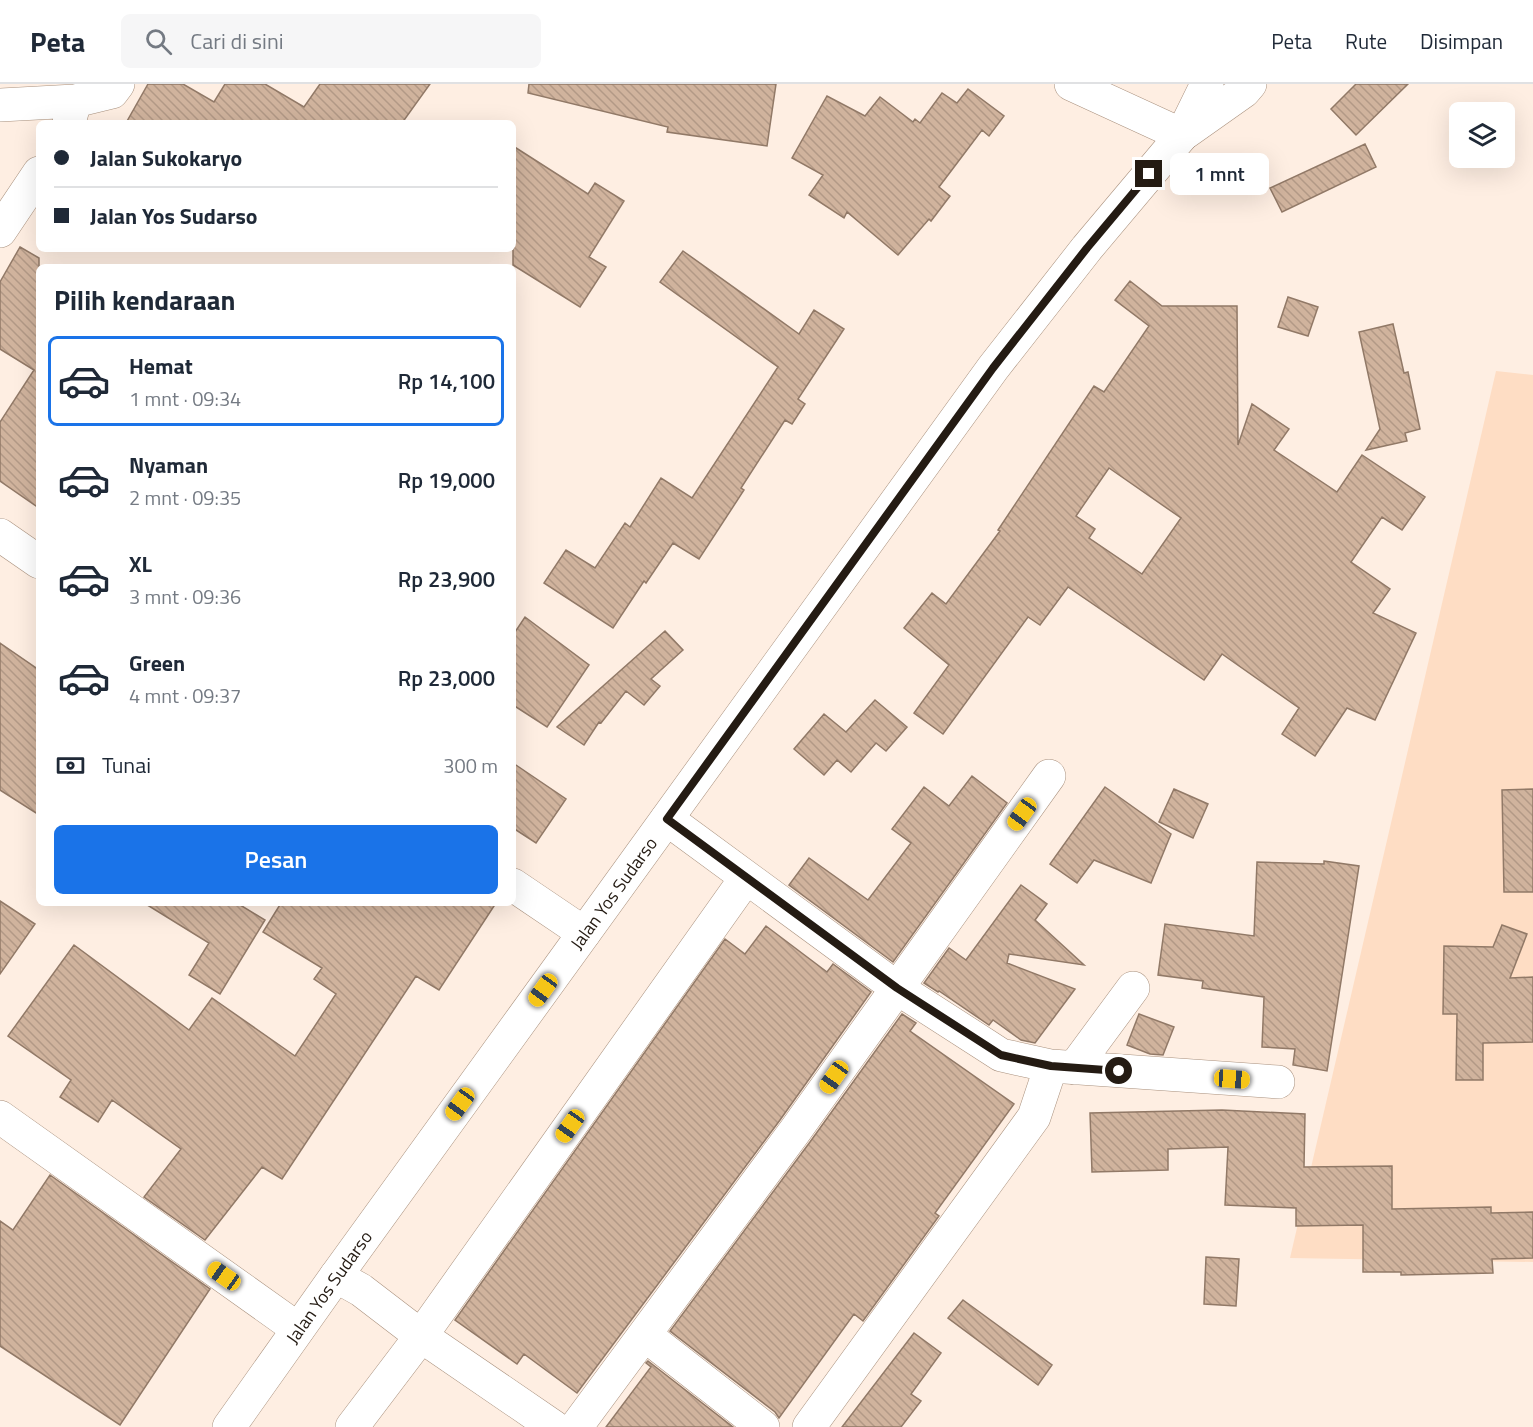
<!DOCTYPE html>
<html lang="id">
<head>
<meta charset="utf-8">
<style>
  :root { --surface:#fff; --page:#f6f6f7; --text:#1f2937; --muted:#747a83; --line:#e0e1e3; --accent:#1a73e8 }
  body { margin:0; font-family:"Titillium Web",sans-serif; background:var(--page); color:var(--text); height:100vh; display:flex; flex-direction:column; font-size:22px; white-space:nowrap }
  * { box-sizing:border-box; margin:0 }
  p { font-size:20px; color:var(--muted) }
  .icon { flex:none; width:33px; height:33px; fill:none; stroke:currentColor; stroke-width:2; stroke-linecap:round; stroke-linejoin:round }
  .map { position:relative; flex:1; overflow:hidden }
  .details { position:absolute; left:36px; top:180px; width:480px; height:642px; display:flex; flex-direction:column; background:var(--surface); border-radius:9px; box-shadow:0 6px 24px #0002 }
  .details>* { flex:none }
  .hud { position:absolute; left:36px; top:36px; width:480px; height:132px; border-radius:9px; box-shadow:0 6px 24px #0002; display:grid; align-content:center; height:132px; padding:0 18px; background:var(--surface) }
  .buttons { position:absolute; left:1449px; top:18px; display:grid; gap:12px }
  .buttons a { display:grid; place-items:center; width:66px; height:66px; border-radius:9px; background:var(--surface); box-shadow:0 6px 24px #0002; font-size:30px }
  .end { position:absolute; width:27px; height:27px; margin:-14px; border:8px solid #241b13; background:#fff; box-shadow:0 0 0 3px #fff }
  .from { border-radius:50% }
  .bubble { position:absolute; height:42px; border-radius:9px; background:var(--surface); box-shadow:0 6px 24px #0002; font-size:20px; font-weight:600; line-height:42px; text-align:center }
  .car { position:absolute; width:18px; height:36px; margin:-18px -9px; border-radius:8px; box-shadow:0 0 4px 2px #0007; background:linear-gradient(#f5c518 24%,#345 0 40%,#f5c518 0 76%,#345 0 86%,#f5c518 0) }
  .hud b { display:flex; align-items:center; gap:21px; height:57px; font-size:22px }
  .hud b+b { border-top:2px solid var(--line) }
  .hud i { width:15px; height:15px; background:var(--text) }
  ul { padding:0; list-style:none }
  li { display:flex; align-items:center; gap:18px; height:90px; margin:0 12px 9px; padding:0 6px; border:3px solid transparent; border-radius:9px }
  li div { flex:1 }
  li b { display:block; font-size:22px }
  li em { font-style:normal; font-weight:600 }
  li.on { border-color:var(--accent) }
  li>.icon { width:54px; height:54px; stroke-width:1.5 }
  h2 { padding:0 18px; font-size:27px; line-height:72px }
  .pay { display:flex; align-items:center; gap:15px; height:66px; padding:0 18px; font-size:22px }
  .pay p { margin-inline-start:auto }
  .button { display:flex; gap:12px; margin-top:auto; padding:12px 18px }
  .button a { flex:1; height:69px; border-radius:9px; background:var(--accent); color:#fff; font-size:24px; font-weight:600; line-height:69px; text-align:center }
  header { display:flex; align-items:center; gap:36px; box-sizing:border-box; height:84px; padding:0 30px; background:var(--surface); border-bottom:2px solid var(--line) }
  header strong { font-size:28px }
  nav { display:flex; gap:33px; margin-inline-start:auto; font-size:21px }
  .search { width:420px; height:54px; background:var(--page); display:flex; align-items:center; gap:15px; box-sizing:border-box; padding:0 21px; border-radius:9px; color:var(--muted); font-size:22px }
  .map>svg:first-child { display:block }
  .built { fill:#feddc4 }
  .building { fill:url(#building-back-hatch); stroke:#917967; stroke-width:1.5; fill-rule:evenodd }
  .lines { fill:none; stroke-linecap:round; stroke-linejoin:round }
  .minor-casing { stroke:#a9917e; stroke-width:34 }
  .trunk-casing { stroke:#a9917e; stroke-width:34 }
  .minor { stroke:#fff; stroke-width:33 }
  .trunk { stroke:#fff; stroke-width:33 }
  .route { stroke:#241b13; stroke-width:8 }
  .labels { text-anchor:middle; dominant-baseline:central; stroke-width:4.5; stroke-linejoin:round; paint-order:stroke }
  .street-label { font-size:18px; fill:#241b13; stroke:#feeee2 }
</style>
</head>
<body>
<header>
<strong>Peta</strong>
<div class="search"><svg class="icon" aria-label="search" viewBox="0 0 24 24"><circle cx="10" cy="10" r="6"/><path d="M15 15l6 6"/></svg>Cari di sini</div>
<nav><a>Peta</a><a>Rute</a><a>Disimpan</a></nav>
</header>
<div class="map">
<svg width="1533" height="1343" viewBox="0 0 1533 1343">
  <defs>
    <pattern id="building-back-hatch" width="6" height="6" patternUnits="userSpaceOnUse" patternTransform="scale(1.5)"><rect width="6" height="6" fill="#d0b39d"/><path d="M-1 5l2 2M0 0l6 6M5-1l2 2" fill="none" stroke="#b29986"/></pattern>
  </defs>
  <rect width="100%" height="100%" fill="#feeee2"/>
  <!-- built -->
  <path class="built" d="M 1496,287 L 1533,291 L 1533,1178 L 1290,1174 Z"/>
  <!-- building -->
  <path class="building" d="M 148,0 L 183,0 L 214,18 L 225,0 L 265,0 L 304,23 L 320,0 L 430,0 L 402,39 L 126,39 Z
    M 529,0 L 776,0 L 767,62 L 667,48 L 668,43 L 528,9 Z
    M 1356,0 L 1408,0 L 1356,51 L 1331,25 Z
    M 968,5 L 1004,32 L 989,52 L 982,46 L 939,103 L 950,112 L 931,137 L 929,135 L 898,171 L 847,128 L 844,134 L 809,111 L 823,91 L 792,74 L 827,12 L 865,32 L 880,13 L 913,38 L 915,35 L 920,39 L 942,9 L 957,19 Z
    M 1365,60 L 1376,83 L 1282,128 L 1270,104 Z
    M 513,62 L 588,110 L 595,99 L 624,117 L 589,173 L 606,183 L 580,223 L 513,181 Z
    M 20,163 L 39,174 L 39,424 L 0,397 L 0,338 L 34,286 L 0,265 L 0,198 Z
    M 683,167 L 799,250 L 814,226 L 844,245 L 798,315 L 805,320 L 792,340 L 785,336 L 741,404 L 744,406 L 699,475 L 673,459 L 646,499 L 644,497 L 613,544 L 544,499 L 566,466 L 595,484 L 625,439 L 630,443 L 661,394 L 692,414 L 778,283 L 660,198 Z
    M 1130,197 L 1162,222 L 1237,222 L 1238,361 L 1252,320 L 1289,345 L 1274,366 L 1337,408 L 1362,371 L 1425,413 L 1402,446 L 1382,433 L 1351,478 L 1390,505 L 1373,529 L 1416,549 L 1375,636 L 1347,624 L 1315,672 L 1282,650 L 1299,624 L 1222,570 L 1204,596 L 1068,503 L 1040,541 L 1028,533 L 943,650 L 914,629 L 949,581 L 904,544 L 932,509 L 946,520 L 1000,447 L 998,446 L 1094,302 L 1104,308 L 1149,242 L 1115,216 ZM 1109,384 L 1181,434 L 1142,490 L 1089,454 L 1095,445 L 1076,432 Z
    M 1288,213 L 1318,223 L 1308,252 L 1278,243 Z
    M 1393,240 L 1404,289 L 1408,288 L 1420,345 L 1405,349 L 1407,357 L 1366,366 L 1380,345 L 1359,248 Z
    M 525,533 L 589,581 L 547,643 L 513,621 L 513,551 Z
    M 665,547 L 683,566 L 651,595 L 660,602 L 644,621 L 626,607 L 601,639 L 599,638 L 584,661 L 557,643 Z
    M 0,559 L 39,586 L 39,731 L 0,706 Z
    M 875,616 L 907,643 L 886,667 L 876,659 L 851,688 L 837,676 L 824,691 L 794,665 L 824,630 L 846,648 Z
    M 513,679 L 566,715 L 536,759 L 513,744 Z
    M 972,692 L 1007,719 L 893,878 L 789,801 L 809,774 L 868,816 L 911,759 L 892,745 L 924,703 L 949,722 Z
    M 1105,703 L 1171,750 L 1151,799 L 1094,776 L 1077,799 L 1050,780 Z
    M 1174,705 L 1208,720 L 1193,754 L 1159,738 Z
    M 1533,705 L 1533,808 L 1504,808 L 1502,706 Z
    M 1324,777 L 1359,782 L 1327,987 L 1293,981 L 1295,965 L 1262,963 L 1264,913 L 1202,904 L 1203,897 L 1158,891 L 1165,840 L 1254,852 L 1257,778 L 1324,780 Z
    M 1021,801 L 1047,820 L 1035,836 L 1084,881 L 1009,870 L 1007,879 L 1075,905 L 1035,959 L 1021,956 L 993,936 L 989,941 L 939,907 L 938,908 L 924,899 L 949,864 L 966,876 Z
    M 0,817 L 35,840 L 0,890 Z
    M 144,819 L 237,819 L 265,836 L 220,910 L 189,891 L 209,859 Z
    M 281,819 L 496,819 L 439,906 L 416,892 L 282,1095 L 262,1083 L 205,1156 L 144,1113 L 181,1065 L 112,1016 L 98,1038 L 60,1013 L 71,996 L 8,952 L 74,861 L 189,946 L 212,914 L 295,972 L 336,910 L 314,895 L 322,884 L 263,848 Z
    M 1502,841 L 1527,850 L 1510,894 L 1533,893 L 1533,958 L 1483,959 L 1483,996 L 1456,996 L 1457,930 L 1443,930 L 1444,862 L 1493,863 Z
    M 766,842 L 827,888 L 833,880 L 871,908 L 780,1036 L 577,1309 L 524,1270 L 517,1280 L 455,1236 L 725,855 L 745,870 Z
    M 902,930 L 916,939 L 910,947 L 1014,1020 L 935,1129 L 939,1132 L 863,1237 L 854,1230 L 779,1334 L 775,1328 L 670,1247 L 810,1058 Z
    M 1139,930 L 1174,943 L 1163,971 L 1150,970 L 1127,961 Z
    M 1222,1026 L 1305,1030 L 1304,1083 L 1392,1082 L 1392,1125 L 1491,1123 L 1491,1129 L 1533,1128 L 1533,1174 L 1492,1175 L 1493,1189 L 1401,1191 L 1401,1188 L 1363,1188 L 1363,1141 L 1296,1142 L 1296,1124 L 1225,1121 L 1228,1063 L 1168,1065 L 1168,1086 L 1092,1088 L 1090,1029 Z
    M 50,1091 L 210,1205 L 120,1341 L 0,1262 L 0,1137 L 13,1146 Z
    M 1206,1173 L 1239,1175 L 1236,1222 L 1204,1220 Z
    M 963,1216 L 1052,1281 L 1038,1301 L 948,1234 Z
    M 914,1249 L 941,1269 L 911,1310 L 921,1317 L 901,1343 L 842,1343 Z
    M 648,1277 L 733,1343 L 606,1343 L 651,1283 L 646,1279 Z"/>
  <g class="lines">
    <defs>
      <path id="minor" d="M 1071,0 L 1182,51
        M 75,17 L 112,8 L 118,0
        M 0,21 L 75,17 L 69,39
        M 0,147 L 39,89
        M 0,451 L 39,478
        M 667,735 L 897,904 L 1001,971 L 1051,982 L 1278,998
        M 513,801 L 584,849
        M 1074,984 L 1133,904
        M 0,1033 L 298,1245
        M 336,1192 L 361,1206 L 421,1252 L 554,1343
        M 645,1251 L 763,1343
        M 352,1343 L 421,1252 L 746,794
        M 576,1343 L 795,1047 L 1049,692
        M 809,1343 L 1034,1033 L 1051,982"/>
      <g id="trunk">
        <path d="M 1186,48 L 1244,7 L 1250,0"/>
        <path id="s1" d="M 229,1343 L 336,1192 L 993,284 L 1087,164 L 1182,51 L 1207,0"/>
      </g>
    </defs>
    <!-- minor casing -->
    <use href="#minor" class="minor-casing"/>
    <!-- trunk casing -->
    <use href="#trunk" class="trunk-casing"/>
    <!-- minor -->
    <use href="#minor" class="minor"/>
    <!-- trunk -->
    <use href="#trunk" class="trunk"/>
  </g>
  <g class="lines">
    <!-- route -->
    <path class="route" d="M 1119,987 L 1051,982 L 1001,971 L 897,904 L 667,735 L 993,284 L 1087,164 L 1149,90"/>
  </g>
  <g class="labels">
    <!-- street labels -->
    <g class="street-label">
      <text stroke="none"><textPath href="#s1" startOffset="658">Jalan Yos Sudarso</textPath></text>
      <text stroke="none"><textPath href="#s1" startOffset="172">Jalan Yos Sudarso</textPath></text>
    </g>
  </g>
</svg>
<div class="buttons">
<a><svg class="icon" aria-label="layers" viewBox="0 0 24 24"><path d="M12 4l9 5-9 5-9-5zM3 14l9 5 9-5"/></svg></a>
</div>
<i class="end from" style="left:1119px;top:987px"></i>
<i class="end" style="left:1149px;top:90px"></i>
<div class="bubble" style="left:1170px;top:69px;width:99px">1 mnt</div>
<i class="car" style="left:1022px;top:730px;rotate:216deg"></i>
<i class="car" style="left:543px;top:906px;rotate:216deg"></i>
<i class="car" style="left:834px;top:993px;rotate:215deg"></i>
<i class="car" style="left:1232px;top:995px;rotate:94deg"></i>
<i class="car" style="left:460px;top:1020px;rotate:216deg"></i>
<i class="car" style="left:570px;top:1042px;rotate:215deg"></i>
<i class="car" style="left:224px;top:1192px;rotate:305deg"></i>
<div class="hud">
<b><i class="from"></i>Jalan Sukokaryo</b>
<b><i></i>Jalan Yos Sudarso</b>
</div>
<section class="details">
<h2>Pilih kendaraan</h2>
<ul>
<li class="on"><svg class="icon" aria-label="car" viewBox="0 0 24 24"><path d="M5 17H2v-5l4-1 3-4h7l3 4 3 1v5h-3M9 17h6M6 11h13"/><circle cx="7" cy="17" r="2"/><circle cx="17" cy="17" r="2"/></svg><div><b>Hemat</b><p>1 mnt · 09:34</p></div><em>Rp 14,100</em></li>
<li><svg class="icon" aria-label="car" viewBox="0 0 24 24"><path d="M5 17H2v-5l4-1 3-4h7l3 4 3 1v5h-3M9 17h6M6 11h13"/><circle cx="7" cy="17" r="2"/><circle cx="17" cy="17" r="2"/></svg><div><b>Nyaman</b><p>2 mnt · 09:35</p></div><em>Rp 19,000</em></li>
<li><svg class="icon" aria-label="car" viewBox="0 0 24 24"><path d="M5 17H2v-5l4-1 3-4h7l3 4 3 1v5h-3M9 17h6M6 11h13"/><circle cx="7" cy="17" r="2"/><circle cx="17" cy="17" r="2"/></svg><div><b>XL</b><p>3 mnt · 09:36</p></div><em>Rp 23,900</em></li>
<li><svg class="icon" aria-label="car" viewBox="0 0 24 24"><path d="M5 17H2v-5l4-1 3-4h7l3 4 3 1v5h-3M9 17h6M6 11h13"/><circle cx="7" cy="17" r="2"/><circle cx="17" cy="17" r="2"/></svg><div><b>Green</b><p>4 mnt · 09:37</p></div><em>Rp 23,000</em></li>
</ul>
<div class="pay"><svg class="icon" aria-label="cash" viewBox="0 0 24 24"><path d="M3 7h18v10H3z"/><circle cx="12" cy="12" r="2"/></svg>Tunai<p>300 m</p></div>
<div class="button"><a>Pesan</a></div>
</section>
</div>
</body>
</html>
